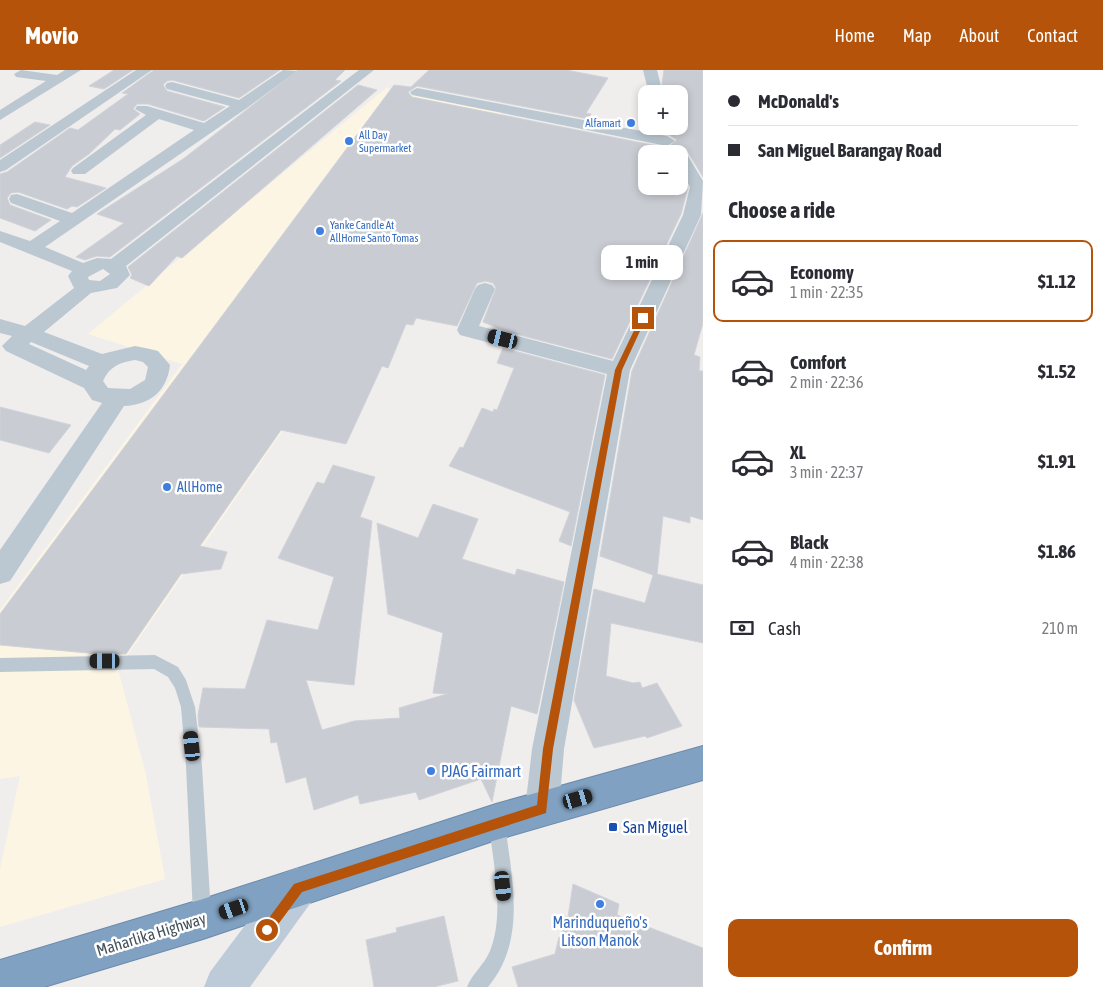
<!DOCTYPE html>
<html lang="en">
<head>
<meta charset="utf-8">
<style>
  :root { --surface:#fff; --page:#f7f7f7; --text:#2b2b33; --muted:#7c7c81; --line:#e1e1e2; --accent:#b45309 }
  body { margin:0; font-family:"Asap Condensed",sans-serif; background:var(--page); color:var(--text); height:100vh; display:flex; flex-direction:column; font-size:19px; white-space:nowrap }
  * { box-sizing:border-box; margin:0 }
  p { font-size:16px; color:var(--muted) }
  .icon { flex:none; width:28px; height:28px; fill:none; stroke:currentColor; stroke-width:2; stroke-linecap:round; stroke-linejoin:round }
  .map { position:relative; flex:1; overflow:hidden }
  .sheet { display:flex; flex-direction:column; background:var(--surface); width:400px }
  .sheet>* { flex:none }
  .banner { display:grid; align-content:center; height:110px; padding:0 25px; background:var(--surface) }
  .tools { position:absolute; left:638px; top:15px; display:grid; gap:10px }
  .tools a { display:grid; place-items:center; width:50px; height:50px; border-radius:10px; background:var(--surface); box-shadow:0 2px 8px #0003; font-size:25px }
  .end { position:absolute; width:22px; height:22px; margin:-11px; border:6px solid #b45309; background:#fff; box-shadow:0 0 0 2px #fff }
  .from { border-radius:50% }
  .bubble { position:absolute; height:35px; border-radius:10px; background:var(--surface); box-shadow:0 2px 8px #0003; font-size:16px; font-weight:700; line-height:35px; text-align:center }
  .car { position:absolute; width:15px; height:30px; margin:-15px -8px; border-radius:6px; box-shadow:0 0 4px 1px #0007; background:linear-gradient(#222 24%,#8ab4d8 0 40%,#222 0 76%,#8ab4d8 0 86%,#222 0) }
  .banner b { display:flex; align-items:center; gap:18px; height:48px; font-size:19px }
  .banner b+b { border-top:1px solid var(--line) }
  .banner i { width:12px; height:12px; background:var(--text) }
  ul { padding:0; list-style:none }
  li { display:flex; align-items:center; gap:15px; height:82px; margin:0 10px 8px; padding:0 15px; border:2px solid transparent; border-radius:10px }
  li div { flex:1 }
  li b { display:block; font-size:19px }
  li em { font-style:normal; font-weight:700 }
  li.current { border-color:var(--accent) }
  li>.icon { width:45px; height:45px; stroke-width:1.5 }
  h2 { padding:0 25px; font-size:22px; line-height:60px }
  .pay { display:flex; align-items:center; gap:12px; height:55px; padding:0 25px; font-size:19px }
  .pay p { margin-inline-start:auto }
  .cta { display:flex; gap:10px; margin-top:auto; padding:10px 25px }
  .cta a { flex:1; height:58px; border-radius:10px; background:var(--accent); color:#fff; font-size:20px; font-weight:700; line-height:58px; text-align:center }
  header { display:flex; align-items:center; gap:30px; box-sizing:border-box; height:70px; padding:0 25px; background:var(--accent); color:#fff }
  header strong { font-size:24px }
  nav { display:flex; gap:28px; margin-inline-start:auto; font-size:18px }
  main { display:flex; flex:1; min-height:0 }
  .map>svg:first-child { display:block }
  .commercial { fill:#fdf5e3 }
  .building { fill:#c9ccd2; stroke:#d0d3d9 }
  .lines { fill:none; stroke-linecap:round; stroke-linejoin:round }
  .highway-casing { stroke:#6b8bac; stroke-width:2 }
  .lane { fill:#bcc8d1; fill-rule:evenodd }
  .street { fill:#bcc8d1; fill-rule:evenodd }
  .secondary { fill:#bdcbd8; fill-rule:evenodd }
  .highway { fill:#80a1c1; fill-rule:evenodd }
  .route { fill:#b45309 }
  .shop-dot { fill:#3f7fe0; stroke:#fff; stroke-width:2 }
  .transit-dot { fill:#1a4fb4; stroke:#fff; stroke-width:2 }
  .labels { text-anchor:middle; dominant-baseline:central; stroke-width:5; stroke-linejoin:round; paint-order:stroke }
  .far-shop-label { font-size:11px; fill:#366cbe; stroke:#fff; text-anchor:start }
  .shop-label { font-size:14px; fill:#366cbe; stroke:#fff; text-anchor:start }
  .near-shop-label { font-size:16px; fill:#366cbe; stroke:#fff; text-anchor:start }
  .near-transit-label { font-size:16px; fill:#164399; stroke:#fff; text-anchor:start }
  .near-street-label { font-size:16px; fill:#44515c; stroke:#fff }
</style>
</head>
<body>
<header>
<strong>Movio</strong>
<nav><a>Home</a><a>Map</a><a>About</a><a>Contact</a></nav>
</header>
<main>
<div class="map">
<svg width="703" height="917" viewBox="0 0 703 917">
  <rect width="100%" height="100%" fill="#f0eded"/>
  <!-- commercial -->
  <path class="commercial" d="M 386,18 L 503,41 L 118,599 L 146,705 L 165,809 L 0,857 L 0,799 L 20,706 L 0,709 L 0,540 L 182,294 L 88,264 Z"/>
  <!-- building -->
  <path class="building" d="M 114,0 L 133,0 L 104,19 L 89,16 Z
    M 154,0 L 280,0 L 239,28 L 172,10 L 167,11 L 163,15 L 167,21 L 225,37 L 204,51 L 148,34 L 137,34 L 133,39 L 140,44 L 120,60 L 115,59 L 89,84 L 72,96 L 65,107 L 106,118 L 77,137 L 72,136 L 67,139 L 18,122 L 11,123 L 7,128 L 10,135 L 51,150 L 35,161 L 0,148 L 0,104 L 7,102 L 70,58 L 78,60 L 128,24 L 122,23 Z
    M 298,0 L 345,0 L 335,10 L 341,11 L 110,187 L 97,186 L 85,190 L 76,187 L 124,153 L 97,144 L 183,89 Z
    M 429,0 L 566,0 L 608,8 L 586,43 L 591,44 L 589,49 L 417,16 L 408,22 L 412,27 L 667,78 L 677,70 L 668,64 L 655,62 L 656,56 L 679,56 L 679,24 L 665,24 L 662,14 L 664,0 L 703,0 L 703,107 L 686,79 L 680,77 L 669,84 L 646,84 L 646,116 L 679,116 L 679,100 L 688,117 L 681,144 L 612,289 L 508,262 L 483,252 L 496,218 L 493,213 L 486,211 L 477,213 L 457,256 L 416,248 L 413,255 L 406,254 L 388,298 L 382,296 L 346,374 L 281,360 L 200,476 L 227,482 L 221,499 L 181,504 L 126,584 L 99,584 L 0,575 L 0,544 L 394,15 L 411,17 Z
    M 358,15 L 377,20 L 182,188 L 177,186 L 149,216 L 130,208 L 132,205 L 128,197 Z
    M 35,52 L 50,55 L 0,88 L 0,75 Z
    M 703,143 L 703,253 L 694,285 L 700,287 L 699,301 L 703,301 L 703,450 L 690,446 L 690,453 L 663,446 L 657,504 L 703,515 L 703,573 L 611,553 L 606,606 L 633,613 L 640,612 L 642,618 L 657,613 L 682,656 L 647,668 L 645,666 L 594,678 L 574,630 L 594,519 L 645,533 L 653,505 L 600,486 L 632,301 Z
    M 503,278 L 605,305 L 571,476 L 559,471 L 570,442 L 449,396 L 460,377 L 463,378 L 482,338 L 493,342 L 494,339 L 497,340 L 514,298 L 497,293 Z
    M 0,337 L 71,355 L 49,383 L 0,370 Z
    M 333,395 L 375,407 L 360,447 L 372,451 L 354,615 L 306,610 L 322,660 L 354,651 L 400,648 L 399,638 L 447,624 L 433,623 L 443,563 L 388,544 L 377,453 L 418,468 L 433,434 L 478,449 L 462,489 L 515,505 L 517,499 L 564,512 L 537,644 L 511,636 L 492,732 L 481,709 L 419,730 L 416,722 L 360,734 L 358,725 L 314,740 L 306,707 L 286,713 L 277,672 L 271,673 L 269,659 L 199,657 L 198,645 L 203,618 L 245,619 L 267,550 L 318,560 L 334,507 L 278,488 L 317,412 L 324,414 Z
    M 573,814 L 619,834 L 617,845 L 703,878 L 703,917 L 518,917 L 512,897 L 555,884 L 559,867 L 561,868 L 565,846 L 568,847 Z
    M 444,846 L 458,911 L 434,917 L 374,917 L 366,870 L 397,862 L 396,858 Z"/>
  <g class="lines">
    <defs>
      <path id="highway" d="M 703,676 L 703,710 L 496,770 L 203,869 L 44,917 L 0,917 L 0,890 L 203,829 L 496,734 Z"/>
    </defs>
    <!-- highway casing -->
    <use href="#highway" class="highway-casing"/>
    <!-- lane -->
    <path class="lane" d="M 155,585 L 178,597 L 186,610 L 195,637 L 202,696 L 211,844 L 208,850 L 202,853 L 196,850 L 193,844 L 186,696 L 181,637 L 175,618 L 168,607 L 154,599 L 0,602 L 0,588 Z
      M 497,746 L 503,748 L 505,754 C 512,809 527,871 488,917 L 467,917 C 472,904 484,895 490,881 C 505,843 493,794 489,754 L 491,748 Z"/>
    <!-- street -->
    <path class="street" d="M 21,0 L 57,5 L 65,0 L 81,0 L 0,50 L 0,40 L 46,11 L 16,7 L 14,4 Z
      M 136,0 L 152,0 L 6,100 L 0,102 L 0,90 Z
      M 283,0 L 297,1 L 247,38 L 45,177 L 83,193 L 97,188 L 111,189 L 359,0 L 374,0 L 126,196 L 130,205 L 117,218 L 91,223 L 44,262 L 102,284 L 135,276 L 150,279 L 158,281 L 170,295 C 167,321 150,335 124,336 L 10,511 L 0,514 L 0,480 L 102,333 L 92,330 L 84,318 L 6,281 L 2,276 L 12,266 L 0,263 L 0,249 L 25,256 L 74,218 L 68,206 L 72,201 L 0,172 L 0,161 L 30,171 L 60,151 L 11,133 L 9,129 L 11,125 L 17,124 L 72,143 L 194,60 L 159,49 L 85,104 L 73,104 L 71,101 L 73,98 L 146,45 L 135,39 L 137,36 L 147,36 L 204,53 L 230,36 L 167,19 L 165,16 L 167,13 L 172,12 L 239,30 ZM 103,199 L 110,204 L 100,211 L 89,210 L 88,207 ZM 31,272 L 89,296 L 86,300 L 29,274 ZM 135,290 L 143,292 L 148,297 L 145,310 L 130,319 L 108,318 L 103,311 C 109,297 120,292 135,290 Z
      M 643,0 L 657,0 L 663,24 L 649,24 Z
      M 417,18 L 667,66 L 675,71 L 667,76 L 412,25 L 410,22 Z
      M 679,79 L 685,81 L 703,111 L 701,145 L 630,300 L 564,679 L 559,739 L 554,751 L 542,756 L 530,751 L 525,739 L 532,679 L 607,304 L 460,265 L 457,260 L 475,219 L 478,215 L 485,213 L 492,215 L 495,219 L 479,256 L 613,291 L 683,145 L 690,117 L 679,97 L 679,84 L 671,84 Z"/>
    <!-- secondary -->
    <path class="secondary" d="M 298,798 L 312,803 L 317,817 L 312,831 L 250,917 L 204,917 L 210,902 L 284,803 Z"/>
    <!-- highway -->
    <use href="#highway" class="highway"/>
  </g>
  <!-- route -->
  <path class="route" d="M 643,246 L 646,248 L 622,300 L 553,679 L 546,743 L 302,822 L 271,864 L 263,864 L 263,856 L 294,814 L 537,735 L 543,679 L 615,300 L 640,248 Z"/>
  <!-- markers -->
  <g class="shop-dot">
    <circle cx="631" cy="53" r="5"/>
    <circle cx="349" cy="71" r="5"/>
    <circle cx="320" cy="161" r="5"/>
    <circle cx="167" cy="417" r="5"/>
    <circle cx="431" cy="701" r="5"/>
    <circle cx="600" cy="834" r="5"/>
  </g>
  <rect class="transit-dot" x="608" y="752" width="10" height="10" rx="2.5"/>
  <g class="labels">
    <!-- far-shop labels -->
    <g class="far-shop-label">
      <text x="621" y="53" text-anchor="end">Alfamart</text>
      <text x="359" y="65">All Day<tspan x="359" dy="13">Supermarket</tspan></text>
      <text x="330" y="155">Yanke Candle At<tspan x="330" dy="13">AllHome Santo Tomas</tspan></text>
    </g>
    <!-- shop labels -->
    <g class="shop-label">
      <text x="177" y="417">AllHome</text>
    </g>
    <!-- near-shop labels -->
    <g class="near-shop-label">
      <text x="441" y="701">PJAG Fairmart</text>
      <text x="600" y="852" text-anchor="middle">Marinduqueño's<tspan x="600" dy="18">Litson Manok</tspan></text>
    </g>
    <!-- near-transit labels -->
    <g class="near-transit-label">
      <text x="623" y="757">San Miguel</text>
    </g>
    <!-- near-street labels -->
    <g class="near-street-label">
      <text transform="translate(151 864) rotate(-17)">Maharlika Highway</text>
    </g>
  </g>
</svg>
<div class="tools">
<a>+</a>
<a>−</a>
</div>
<i class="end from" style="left:267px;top:860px"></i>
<i class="end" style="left:643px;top:248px"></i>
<div class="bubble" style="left:601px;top:175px;width:82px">1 min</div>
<i class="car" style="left:503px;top:269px;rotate:284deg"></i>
<i class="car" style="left:105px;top:591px;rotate:270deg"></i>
<i class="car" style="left:192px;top:676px;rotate:354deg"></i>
<i class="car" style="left:578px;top:729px;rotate:74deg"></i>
<i class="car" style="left:503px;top:816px;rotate:174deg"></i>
<i class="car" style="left:234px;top:839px;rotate:251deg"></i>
</div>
<section class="sheet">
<div class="banner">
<b><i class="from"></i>McDonald's</b>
<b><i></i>San Miguel Barangay Road</b>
</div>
<h2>Choose a ride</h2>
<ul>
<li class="current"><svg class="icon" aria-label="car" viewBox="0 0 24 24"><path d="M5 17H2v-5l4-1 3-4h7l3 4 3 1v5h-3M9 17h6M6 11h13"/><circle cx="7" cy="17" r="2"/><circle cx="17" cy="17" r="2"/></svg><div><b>Economy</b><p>1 min · 22:35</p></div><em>$1.12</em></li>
<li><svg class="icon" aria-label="car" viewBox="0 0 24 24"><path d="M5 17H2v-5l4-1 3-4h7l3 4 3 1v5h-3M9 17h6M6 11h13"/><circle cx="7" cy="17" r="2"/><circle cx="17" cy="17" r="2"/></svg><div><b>Comfort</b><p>2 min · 22:36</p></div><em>$1.52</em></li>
<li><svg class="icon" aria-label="car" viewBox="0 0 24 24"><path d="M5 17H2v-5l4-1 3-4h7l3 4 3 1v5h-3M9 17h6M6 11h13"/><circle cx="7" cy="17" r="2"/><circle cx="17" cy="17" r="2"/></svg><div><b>XL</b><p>3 min · 22:37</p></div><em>$1.91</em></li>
<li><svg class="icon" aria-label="car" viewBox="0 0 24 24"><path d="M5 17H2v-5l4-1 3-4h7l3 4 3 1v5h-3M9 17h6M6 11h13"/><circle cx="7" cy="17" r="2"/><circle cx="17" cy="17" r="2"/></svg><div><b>Black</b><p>4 min · 22:38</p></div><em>$1.86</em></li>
</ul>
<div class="pay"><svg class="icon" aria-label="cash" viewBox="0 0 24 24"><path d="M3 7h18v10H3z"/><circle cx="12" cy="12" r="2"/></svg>Cash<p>210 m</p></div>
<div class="cta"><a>Confirm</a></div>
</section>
</main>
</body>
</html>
